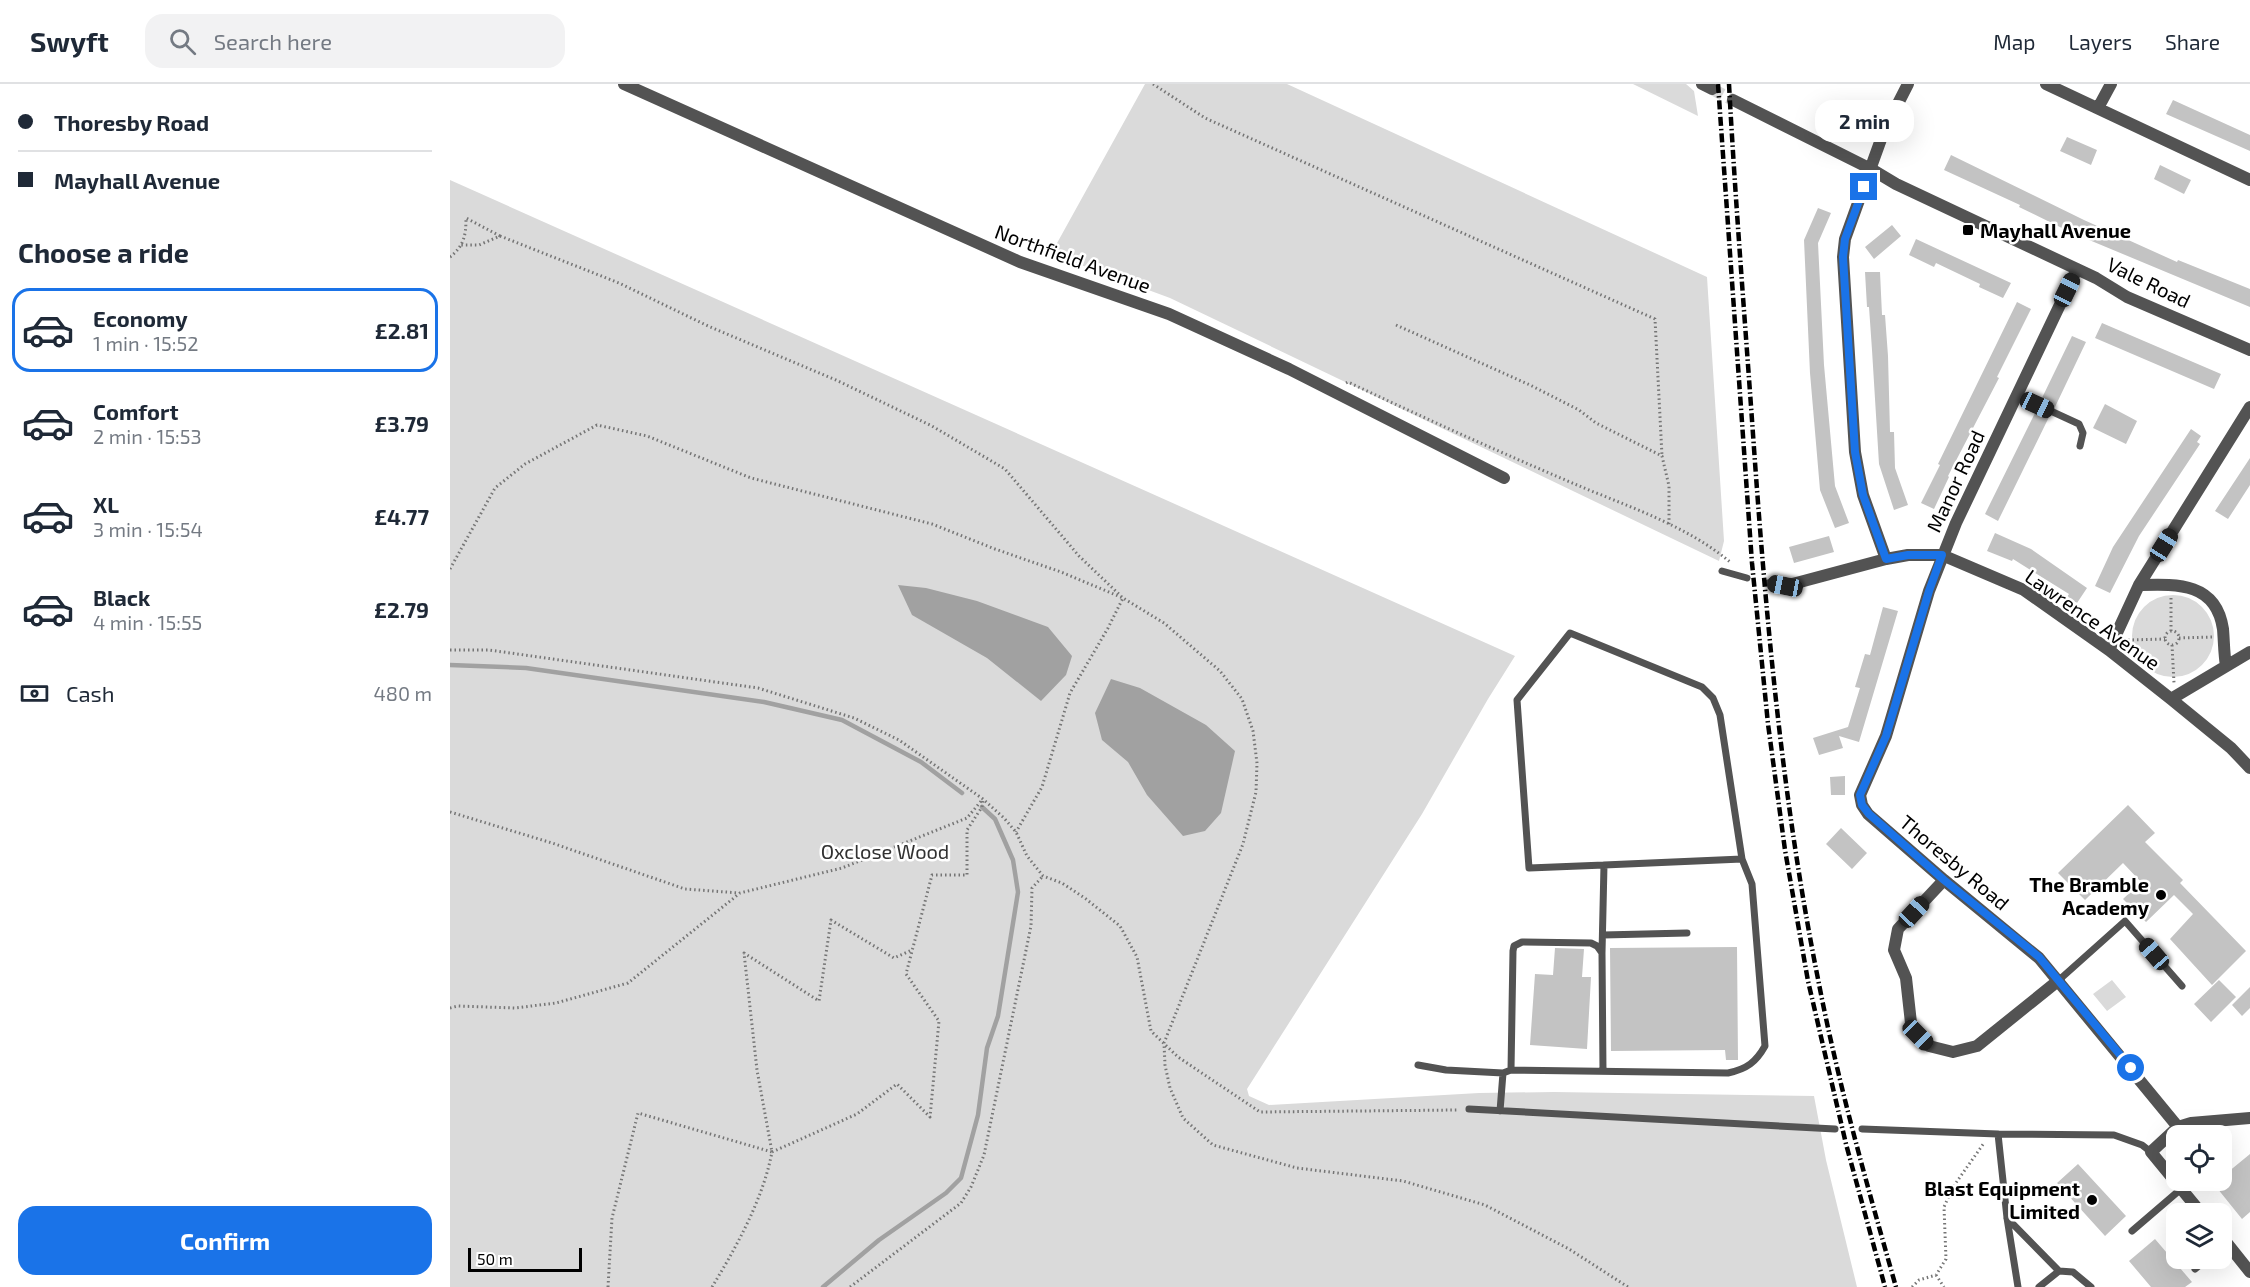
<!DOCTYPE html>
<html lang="en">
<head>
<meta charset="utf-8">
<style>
  :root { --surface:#fff; --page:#f2f2f3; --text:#1f2937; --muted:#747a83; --line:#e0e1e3; --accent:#1a73e8 }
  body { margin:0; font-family:"Exo 2",sans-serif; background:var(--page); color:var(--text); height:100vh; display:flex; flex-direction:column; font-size:22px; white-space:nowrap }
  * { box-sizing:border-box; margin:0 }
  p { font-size:20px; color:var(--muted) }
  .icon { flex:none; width:33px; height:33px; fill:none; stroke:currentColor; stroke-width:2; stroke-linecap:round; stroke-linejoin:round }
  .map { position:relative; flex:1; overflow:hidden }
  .side { display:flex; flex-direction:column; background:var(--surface); width:450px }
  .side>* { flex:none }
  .hud { display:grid; align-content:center; height:132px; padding:0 18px; background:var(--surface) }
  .controls { position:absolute; left:1716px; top:1041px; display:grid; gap:12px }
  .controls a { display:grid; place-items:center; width:66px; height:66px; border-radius:12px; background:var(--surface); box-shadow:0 6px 24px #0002; font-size:30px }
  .scale { position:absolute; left:18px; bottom:15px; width:114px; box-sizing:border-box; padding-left:6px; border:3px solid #000; border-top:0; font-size:16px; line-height:21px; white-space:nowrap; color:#000; -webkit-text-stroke:4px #fff; paint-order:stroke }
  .end { position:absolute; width:27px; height:27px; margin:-14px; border:8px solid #1a73e8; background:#fff; box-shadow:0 0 0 3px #fff }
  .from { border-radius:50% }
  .bubble { position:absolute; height:42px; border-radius:18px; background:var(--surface); box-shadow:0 6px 24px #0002; font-size:20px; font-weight:700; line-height:42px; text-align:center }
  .car { position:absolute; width:18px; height:36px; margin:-18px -9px; border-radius:8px; box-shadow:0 0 4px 2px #0007; background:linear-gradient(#222 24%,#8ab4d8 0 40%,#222 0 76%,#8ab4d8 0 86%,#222 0) }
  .hud b { display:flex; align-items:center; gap:21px; height:57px; font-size:22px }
  .hud b+b { border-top:2px solid var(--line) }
  .hud i { width:15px; height:15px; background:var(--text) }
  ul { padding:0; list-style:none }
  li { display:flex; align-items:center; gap:18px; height:84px; margin:0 12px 9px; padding:0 6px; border:3px solid transparent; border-radius:18px }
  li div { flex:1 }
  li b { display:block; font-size:22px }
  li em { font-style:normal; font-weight:700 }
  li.current { border-color:var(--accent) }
  li>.icon { width:54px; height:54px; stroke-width:1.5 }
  h2 { padding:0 18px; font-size:27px; line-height:72px }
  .pay { display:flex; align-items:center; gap:15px; height:66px; padding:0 18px; font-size:22px }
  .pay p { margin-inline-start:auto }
  .primary-button { display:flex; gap:12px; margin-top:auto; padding:12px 18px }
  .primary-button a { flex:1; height:69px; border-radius:18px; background:var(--accent); color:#fff; font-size:24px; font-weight:700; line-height:69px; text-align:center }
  header { display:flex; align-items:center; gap:36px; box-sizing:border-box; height:84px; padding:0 30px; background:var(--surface); border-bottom:2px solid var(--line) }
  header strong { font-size:28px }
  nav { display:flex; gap:33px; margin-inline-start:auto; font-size:21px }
  .search { width:420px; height:54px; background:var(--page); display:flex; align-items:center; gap:15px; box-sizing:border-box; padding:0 21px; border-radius:18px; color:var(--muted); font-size:22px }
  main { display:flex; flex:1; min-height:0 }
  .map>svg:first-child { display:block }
  .green { fill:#dadada }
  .water { fill:#a1a1a1 }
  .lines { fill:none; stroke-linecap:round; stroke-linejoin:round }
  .stream { stroke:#a1a1a1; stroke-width:4.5 }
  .building { fill:#c3c3c3 }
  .minor-tunnel { stroke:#d9d9d9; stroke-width:12; stroke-dasharray:12 6; stroke-linecap:butt }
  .path { stroke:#757575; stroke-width:3; stroke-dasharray:1.5 3; stroke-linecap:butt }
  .service { stroke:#535353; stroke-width:7 }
  .minor { stroke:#535353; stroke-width:12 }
  .rail { stroke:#000; stroke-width:4.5; stroke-dasharray:9 3 1.5 3; stroke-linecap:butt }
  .route { stroke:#1a73e8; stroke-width:8 }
  .poi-dot { fill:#000; stroke:#fff; stroke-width:2 }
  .labels { text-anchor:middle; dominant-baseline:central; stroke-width:5; stroke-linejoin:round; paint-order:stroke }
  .poi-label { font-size:20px; font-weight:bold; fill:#000; stroke:#fff; text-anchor:end }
  .street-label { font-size:20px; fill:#000; stroke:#fff }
  .park-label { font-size:20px; fill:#313131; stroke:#fff }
</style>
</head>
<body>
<header>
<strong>Swyft</strong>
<div class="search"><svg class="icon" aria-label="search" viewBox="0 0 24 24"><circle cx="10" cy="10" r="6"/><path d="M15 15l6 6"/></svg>Search here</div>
<nav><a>Map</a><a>Layers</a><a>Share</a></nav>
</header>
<main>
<section class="side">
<div class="hud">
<b><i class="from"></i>Thoresby Road</b>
<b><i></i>Mayhall Avenue</b>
</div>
<h2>Choose a ride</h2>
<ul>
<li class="current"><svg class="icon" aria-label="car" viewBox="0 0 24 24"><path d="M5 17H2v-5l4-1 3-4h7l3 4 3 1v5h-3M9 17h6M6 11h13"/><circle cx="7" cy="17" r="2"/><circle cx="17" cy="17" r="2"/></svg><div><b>Economy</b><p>1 min · 15:52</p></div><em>£2.81</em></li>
<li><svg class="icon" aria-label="car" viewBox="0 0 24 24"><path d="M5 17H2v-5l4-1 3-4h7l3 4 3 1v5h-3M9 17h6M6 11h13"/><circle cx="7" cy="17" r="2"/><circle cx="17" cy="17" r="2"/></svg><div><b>Comfort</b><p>2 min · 15:53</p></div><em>£3.79</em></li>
<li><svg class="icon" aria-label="car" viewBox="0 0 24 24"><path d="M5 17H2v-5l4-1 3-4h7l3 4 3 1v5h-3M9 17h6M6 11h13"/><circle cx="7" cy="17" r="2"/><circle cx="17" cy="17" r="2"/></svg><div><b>XL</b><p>3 min · 15:54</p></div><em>£4.77</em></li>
<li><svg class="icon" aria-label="car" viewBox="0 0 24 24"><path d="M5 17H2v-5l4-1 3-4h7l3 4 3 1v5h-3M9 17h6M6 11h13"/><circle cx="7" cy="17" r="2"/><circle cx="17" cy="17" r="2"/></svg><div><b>Black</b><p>4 min · 15:55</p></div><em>£2.79</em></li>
</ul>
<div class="pay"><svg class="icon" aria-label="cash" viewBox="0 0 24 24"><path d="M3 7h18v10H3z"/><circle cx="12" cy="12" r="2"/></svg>Cash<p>480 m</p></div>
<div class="primary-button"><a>Confirm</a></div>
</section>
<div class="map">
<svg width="1800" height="1203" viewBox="0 0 1800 1203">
  <rect width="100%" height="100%" fill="#fff"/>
  <!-- green -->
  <path class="green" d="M 695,0 L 837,0 L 1257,193 L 1274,457 L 1269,477 L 720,214 L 601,170 Z
    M 1183,0 L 1236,0 L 1244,7 L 1248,32 Z
    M 0,96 L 1065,572 L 1038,615 L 972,730 L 797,1005 L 799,1012 L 819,1021 L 1029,1009 L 1104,1008 L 1364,1012 L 1376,1076 L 1407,1203 L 0,1203 Z
    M1682 552a41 41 0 1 1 82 0a41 41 0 1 1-82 0Z
    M 1662,896 L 1676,913 L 1657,927 L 1643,910 Z"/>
  <!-- water -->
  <path class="water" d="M 448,501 L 476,504 L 527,517 L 598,543 L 622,572 L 616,591 L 591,617 L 537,574 L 462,531 Z
    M 661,595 L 690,604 L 756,641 L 785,667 L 771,729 L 755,747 L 733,752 L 697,711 L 678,678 L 652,656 L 645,629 Z"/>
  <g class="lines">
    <!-- stream -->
    <path class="stream" d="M 0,581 L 76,584 L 314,618 L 392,636 L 471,678 L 512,709
      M 373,1203 L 429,1156 L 496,1109 L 511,1094 L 528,1031 L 537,964 L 548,932 L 568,808 L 563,776 L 545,735 L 532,723"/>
  </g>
  <!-- building -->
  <path class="building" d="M 1723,16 L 1800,51 L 1800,67 L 1716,30 Z
    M 1617,53 L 1647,66 L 1641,81 L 1610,67 Z
    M 1501,71 L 1634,136 L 1727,178 L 1728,176 L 1800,205 L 1800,223 L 1620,148 L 1569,123 L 1570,121 L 1494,86 Z
    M 1710,81 L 1741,96 L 1734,110 L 1704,95 Z
    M 1368,124 L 1381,129 L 1368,159 L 1374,281 L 1385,402 L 1399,439 L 1385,444 L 1370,406 L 1360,289 L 1354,156 Z
    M 1442,141 L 1451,152 L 1424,175 L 1415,163 Z
    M 1466,155 L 1561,199 L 1553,214 L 1529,203 L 1530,200 L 1486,179 L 1484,183 L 1459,171 Z
    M 1415,188 L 1430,188 L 1432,231 L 1435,231 L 1438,272 L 1440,348 L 1444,348 L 1445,384 L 1458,421 L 1444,426 L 1429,380 L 1422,266 L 1419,223 L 1417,223 Z
    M 1567,218 L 1581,225 L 1547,293 L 1549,294 L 1498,392 L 1499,393 L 1484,425 L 1471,419 L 1490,381 L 1488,380 Z
    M 1652,239 L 1771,290 L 1764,305 L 1645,254 Z
    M 1622,252 L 1636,258 L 1605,323 L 1591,316 Z
    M 1655,320 L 1687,337 L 1676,360 L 1643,344 Z
    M 1586,327 L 1599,333 L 1548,437 L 1535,430 Z
    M 1741,345 L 1751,352 L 1747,358 L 1750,360 L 1689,452 L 1660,509 L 1645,502 L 1663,463 Z
    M 1800,374 L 1800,401 L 1778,435 L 1765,427 Z
    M 1545,449 L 1581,465 L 1637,504 L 1627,519 L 1617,513 L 1619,510 L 1563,475 L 1562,477 L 1537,467 Z
    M 1379,452 L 1384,468 L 1344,479 L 1339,463 Z
    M 1433,523 L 1448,527 L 1409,658 L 1389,652 L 1393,664 L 1369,671 L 1363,654 L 1398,643 L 1410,604 L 1405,603 L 1415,570 L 1420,571 Z
    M 1395,692 L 1395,711 L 1381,711 L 1380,693 Z
    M 1678,721 L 1705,749 L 1695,758 L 1733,796 L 1730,799 L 1796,867 L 1762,901 L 1720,855 L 1743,830 L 1724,811 L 1696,838 L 1673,815 L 1691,798 L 1673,779 L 1635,816 L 1608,789 Z
    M 1391,744 L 1417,769 L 1402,785 L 1376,760 Z
    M 1287,863 L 1288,976 L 1276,976 L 1275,966 L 1161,967 L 1160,864 Z
    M 1105,864 L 1134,865 L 1132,893 L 1141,893 L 1137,965 L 1080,961 L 1085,890 L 1103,891 Z
    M 1769,896 L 1786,913 L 1761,938 L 1744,920 Z
    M 1800,903 L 1800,924 L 1792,932 L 1782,921 Z
    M 1800,1070 L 1800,1128 L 1792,1135 L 1763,1099 L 1772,1096 L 1772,1093 Z
    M 1628,1080 L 1676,1132 L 1655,1152 L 1607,1099 Z
    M 1705,1155 L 1742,1198 L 1735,1203 L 1701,1203 L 1679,1177 Z"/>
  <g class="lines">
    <!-- minor-tunnel -->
    <path class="minor-tunnel" d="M 1262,5 L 1283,16"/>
    <!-- path -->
    <path class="path" d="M 703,0 L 755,34 L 1205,235 L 1212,372
      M 50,152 L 169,199 L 258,242 L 386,296 L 482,342 L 555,385 L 629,472 L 673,514 L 658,544 L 620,609 L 592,703 L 566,748
      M 0,173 C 14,162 16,151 16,134 L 50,152 L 29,161 L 11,161
      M 946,241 L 1080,301 L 1129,326 L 1146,339 L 1212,372 L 1219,402 L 1219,441
      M 896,299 L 898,298 C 972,333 1045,366 1120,398 C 1173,421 1235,440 1280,478
      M 0,485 L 45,404 L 75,380 L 147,341 L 197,352 L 301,394 L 482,440 L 545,465 L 611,488 L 673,514 L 714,539 L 770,587 L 792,615 L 803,647 L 807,679 L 806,708 L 793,760 L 714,959 L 715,981 L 720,1004 L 733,1034 L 763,1061 L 847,1084 L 953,1097 L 1035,1121 L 1119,1165 L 1178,1203
      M 1721,514 L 1721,547
      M1715 554a7 7 0 1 1 14 0a7 7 0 1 1-14 0Z
      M 1729,554 L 1762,553
      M 1678,556 L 1715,555
      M 1722,561 L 1724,599
      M 0,566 L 39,566 L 308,604 L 404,634 L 449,656 L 533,715 L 554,734 L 566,748 L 577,772 L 593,792 L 612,799 L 636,815 L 670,842 L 687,873 L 701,947 L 728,973 L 810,1028 L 1008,1026
      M 0,728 L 102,759 L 235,805 L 289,809
      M 0,924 L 8,922 L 65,924 L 106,919 L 178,899 L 290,809 L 392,784 L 517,734 L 532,716
      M 1486,1191 L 1494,1203
      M 158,1203 L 162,1134 L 188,1029 L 322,1068 L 307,986 L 294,869 L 369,917 L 381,836 L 444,874 L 462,866
      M 262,1203 C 287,1162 313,1115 322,1068 L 407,1030 L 447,1000 L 480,1033 L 489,937 L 456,890 L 482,791 L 517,791 L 517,746 L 532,723 L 533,715
      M 400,1203 L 511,1119 L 521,1103 L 534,1071 L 581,842 L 582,804 L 593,792
      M 1462,1203 L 1469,1196 L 1486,1191 L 1496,1175 L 1494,1123 L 1503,1103 L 1534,1059"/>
    <!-- service -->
    <path class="service" d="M 1566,311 L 1629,340 L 1633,349 L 1630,362
      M 1272,487 L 1297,494
      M 1318,499 L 1335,502
      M 1153,851 L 1237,849
      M 1152,869 L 1154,781 L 1292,775 L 1270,631 L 1263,614 L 1252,603 L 1120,549 L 1067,616 L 1079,784 L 1154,781
      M 1609,896 L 1675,837 L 1732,902
      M 968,981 L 996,986 L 1053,989
      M 1061,986 L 1063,867 L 1064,862 L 1072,858 L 1141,859 L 1147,862 L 1152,869 L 1153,987
      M 1019,1025 L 1385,1045
      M 1050,1027 L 1053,989 L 1061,986 L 1278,989 C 1297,985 1306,978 1315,962 L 1302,800 L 1292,775
      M 1412,1045 L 1548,1050 L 1664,1051 L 1692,1061 L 1701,1068
      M 1548,1050 L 1557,1134 L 1568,1203
      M 1557,1134 L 1609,1187 L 1623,1188 L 1641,1203
      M 1682,1147 L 1731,1105
      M 1745,1185 L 1758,1174
      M 1589,1203 L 1609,1187"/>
    <!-- minor -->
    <path class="minor" d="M 174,0 L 570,178 L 719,230 L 839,285 L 1054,394
      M 1252,0 L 1262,5
      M 1596,0 L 1800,96
      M 1283,16 L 1421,85 L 1446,100 L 1646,194 L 1677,213 L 1800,266
      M 1648,24 L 1661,0
      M 1627,185 L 1506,439 L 1479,507 L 1436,652 L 1410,711 L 1412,721 L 1418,730 L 1494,796 L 1589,874 L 1728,1043
      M 1436,475 L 1413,411 L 1405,368 L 1393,173 L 1395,155 L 1434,47 L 1458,0
      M 1689,501 C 1727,500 1766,498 1773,545 C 1774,557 1774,570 1776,582
      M 1335,502 L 1436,475 L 1458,471 L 1492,471 L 1574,506 L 1659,566 L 1721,615 L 1781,664 L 1800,684
      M 1659,566 L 1689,501 L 1800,323
      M 1721,615 L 1800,568
      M 1494,796 L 1448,845 L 1444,866 L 1456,894 L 1461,939 L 1468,951 L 1479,962 L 1503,968 L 1527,962 L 1609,896
      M 1752,1130 L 1701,1068 L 1728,1043 L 1741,1039 L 1800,1034
      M 1772,1153 L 1800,1188"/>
    <!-- rail -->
    <path class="rail" d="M 1268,0 L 1302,479 L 1318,640 L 1335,766 L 1358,897 L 1396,1060 L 1435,1203
      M 1279,0 C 1285,112 1294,224 1302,336 C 1315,523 1331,710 1368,895 C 1388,999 1417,1101 1446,1203"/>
  </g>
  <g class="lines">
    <!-- route -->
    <path class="route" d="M 1414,103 L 1395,155 L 1393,173 L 1405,368 L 1413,411 L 1436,475 L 1458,471 L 1492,471 L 1479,507 L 1436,652 L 1410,711 L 1412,721 L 1419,730 L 1494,796 L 1589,873 L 1681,984"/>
  </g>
  <!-- markers -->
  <g class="poi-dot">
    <rect x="1512" y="140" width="12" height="12" rx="3"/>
    <circle cx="1711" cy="811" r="6"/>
    <circle cx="1642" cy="1116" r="6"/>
  </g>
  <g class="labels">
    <!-- poi labels -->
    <g class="poi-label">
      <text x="1530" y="146" text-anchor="start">Mayhall Avenue</text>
      <text x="1699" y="800">The Bramble<tspan x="1699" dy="23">Academy</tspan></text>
      <text x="1630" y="1104">Blast Equipment<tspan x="1630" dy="23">Limited</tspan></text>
    </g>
    <!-- street labels -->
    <g class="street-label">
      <text transform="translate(623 174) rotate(20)">Northfield Avenue</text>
      <text transform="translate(1699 198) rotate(26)">Vale Road</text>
      <text transform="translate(1505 397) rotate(-65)">Manor Road</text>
      <text transform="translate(1643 535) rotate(35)">Lawrence Avenue</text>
      <text transform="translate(1505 778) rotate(40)">Thoresby Road</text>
    </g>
    <!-- park labels -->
    <g class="park-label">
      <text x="435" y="767">Oxclose Wood</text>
    </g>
  </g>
</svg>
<div class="controls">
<a><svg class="icon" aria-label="locate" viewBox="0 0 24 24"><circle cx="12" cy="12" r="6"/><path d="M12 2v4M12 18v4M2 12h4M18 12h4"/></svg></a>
<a><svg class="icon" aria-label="layers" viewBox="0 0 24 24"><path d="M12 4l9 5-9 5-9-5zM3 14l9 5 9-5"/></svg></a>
</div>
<div class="scale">50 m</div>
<i class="end from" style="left:1681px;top:984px"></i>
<i class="end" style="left:1414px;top:103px"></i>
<div class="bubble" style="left:1365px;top:16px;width:99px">2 min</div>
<i class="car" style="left:1617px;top:206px;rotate:26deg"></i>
<i class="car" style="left:1587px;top:321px;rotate:115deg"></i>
<i class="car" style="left:1714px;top:461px;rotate:32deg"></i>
<i class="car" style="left:1335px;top:502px;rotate:281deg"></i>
<i class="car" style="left:1464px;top:828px;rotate:43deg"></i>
<i class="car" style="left:1704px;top:870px;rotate:319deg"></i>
<i class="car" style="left:1468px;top:951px;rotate:135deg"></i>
</div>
</main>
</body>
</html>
